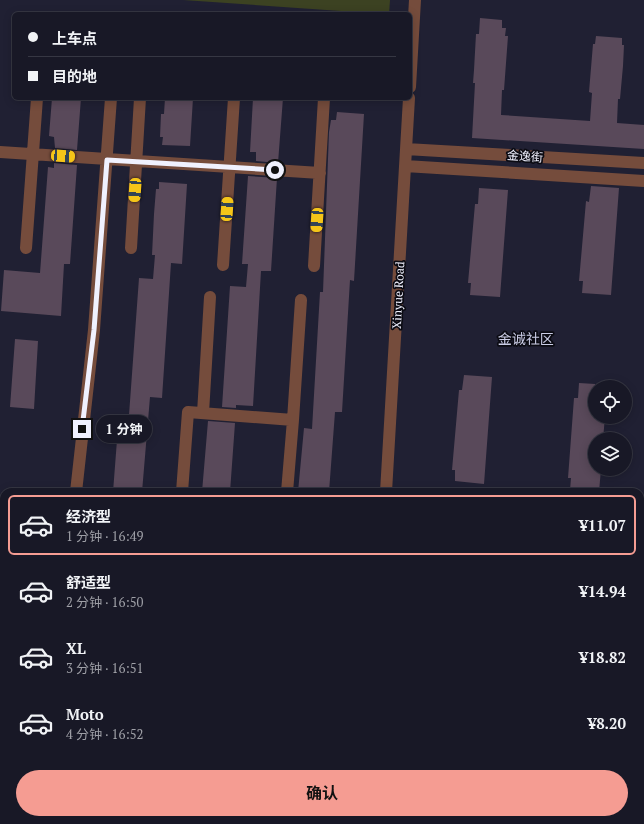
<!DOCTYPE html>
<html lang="zh">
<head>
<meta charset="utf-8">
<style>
  :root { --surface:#181826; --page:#252532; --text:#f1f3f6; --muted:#9fa0a7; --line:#363743; --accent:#f59c92 }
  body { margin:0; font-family:"PT Serif","Noto Sans SC",serif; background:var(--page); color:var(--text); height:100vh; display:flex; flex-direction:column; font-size:15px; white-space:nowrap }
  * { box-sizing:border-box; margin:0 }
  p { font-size:13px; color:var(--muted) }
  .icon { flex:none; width:22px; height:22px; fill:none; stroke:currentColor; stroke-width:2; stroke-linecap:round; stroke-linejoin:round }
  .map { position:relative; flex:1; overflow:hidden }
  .drawer { position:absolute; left:0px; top:488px; width:644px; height:336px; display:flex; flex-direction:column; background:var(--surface); border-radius:12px 12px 0 0; box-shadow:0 2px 10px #0003,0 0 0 1px var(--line) }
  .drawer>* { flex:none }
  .banner { position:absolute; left:12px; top:12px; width:400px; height:88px; border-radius:6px; box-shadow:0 2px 10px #0003,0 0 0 1px var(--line); display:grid; align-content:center; height:88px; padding:0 16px; background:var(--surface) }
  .fabs { position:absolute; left:588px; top:380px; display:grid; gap:8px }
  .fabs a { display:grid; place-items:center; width:44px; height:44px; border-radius:50%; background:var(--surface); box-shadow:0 2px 10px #0003,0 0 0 1px var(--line); font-size:20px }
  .end { position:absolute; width:18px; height:18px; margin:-9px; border:5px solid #f0f1fe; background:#111; box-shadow:0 0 0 2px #111 }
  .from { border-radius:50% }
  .bubble { position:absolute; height:28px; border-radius:14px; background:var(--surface); box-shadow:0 2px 10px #0003,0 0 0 1px var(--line); font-size:13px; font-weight:700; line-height:28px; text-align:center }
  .car { position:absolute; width:12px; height:24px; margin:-12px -6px; border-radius:5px; box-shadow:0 0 3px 1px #0007; background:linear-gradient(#f5c518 24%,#345 0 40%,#f5c518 0 76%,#345 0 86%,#f5c518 0) }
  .banner b { display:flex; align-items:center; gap:14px; height:38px; font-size:15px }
  .banner b+b { border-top:1px solid var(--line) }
  .banner i { width:10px; height:10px; background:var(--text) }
  ul { padding:7px 0 0; list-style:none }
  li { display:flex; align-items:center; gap:12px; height:60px; margin:0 8px 6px; padding:0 8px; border:2px solid transparent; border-radius:6px }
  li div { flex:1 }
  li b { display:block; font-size:15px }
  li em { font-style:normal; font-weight:700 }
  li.current { border-color:var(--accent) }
  li>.icon { width:36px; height:36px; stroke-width:1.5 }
  .primary-button { display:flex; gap:8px; margin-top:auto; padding:8px 16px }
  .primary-button a { flex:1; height:46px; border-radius:24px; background:var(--accent); color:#111; font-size:16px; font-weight:700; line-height:46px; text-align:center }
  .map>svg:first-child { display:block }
  .green { fill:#3c4222 }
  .building { fill:#59495a }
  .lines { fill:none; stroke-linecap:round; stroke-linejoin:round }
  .minor { stroke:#754c3c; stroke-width:12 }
  .route { stroke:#f0f1fe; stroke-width:5 }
  .labels { text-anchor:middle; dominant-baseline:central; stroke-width:3.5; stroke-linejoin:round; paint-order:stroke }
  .street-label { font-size:12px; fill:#f0f1fe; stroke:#0b0b13 }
  .quarter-label { font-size:14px; fill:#cbcde6; stroke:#0b0b13 }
</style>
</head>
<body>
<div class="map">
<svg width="644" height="824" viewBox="0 0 644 824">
  <rect width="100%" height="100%" fill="#202033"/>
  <!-- green -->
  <path class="green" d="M 183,0 L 390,0 L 389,14 L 384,14 Z"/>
  <!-- building -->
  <path class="building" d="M 480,18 L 502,20 L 502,28 L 506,28 L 505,36 L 508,36 L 504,90 L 502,90 L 501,115 L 590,121 L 592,93 L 589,92 L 593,44 L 595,44 L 596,36 L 622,38 L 622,45 L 624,45 L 623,66 L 620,99 L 618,99 L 617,123 L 644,125 L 644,149 L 472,138 L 475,83 L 473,83 L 474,70 L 476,34 L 479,34 Z
    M 52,98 L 81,98 L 77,150 L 55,148 L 54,137 L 49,136 Z
    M 165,98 L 193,98 L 190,146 L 162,145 L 163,137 L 160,137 L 161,114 L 164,114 Z
    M 253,98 L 283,98 L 278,163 L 256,161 L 256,152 L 250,152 Z
    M 337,112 L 364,114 L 354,281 L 350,280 L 342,412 L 335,412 L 329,492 L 298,492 L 304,428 L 312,429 L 320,292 L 323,292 L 329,132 L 331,120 L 336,120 Z
    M 54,163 L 77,165 L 70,264 L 64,264 L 61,316 L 1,311 L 4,270 L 40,273 L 48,167 L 54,168 Z
    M 248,176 L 277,178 L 271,271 L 261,271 L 253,406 L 236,405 L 236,408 L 222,407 L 230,286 L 246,287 L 248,264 L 242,264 Z
    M 159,182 L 187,184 L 182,264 L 171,263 L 162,398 L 150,397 L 142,492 L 113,492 L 119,414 L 129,415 L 139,278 L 153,279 L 155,255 L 152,255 L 154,214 L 156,189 L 159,189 Z
    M 591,186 L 619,188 L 611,295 L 582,293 L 583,281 L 579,281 L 586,201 L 589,202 Z
    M 479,188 L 508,190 L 500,297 L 470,295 L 471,283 L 468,283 L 475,204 L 478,204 Z
    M 15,339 L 38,341 L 34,409 L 10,407 Z
    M 464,375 L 492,377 L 484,484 L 455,481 L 455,470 L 452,470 L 459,390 L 462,390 Z
    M 579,383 L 595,384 L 595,417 L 605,417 L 603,439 L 595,439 L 595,469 L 601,469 L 599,492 L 570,490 L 571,478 L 568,478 L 574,398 L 578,398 Z
    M 208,421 L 235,423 L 230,492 L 202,492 Z"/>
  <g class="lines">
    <!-- minor -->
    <path class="minor" d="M 410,87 L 415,0
      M 406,149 L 644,163
      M 0,152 L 320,173
      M 405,166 L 644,181
      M 26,248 L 37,98
      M 131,248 L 140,98
      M 223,265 L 234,98
      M 314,266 L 324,98
      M 203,413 L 210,297
      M 76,492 L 94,330 L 111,98
      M 182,492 L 188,412 L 293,420
      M 287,492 L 293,420 L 301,300
      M 386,492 L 409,98
      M 640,517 L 644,517
      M 640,541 L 644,541
      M 0,753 L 4,753
      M 640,804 L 644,804
      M 172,824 L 172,820
      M 204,824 L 205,820
      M 331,824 L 332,820
      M 447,824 L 448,820"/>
  </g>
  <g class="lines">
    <!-- route -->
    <path class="route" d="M 82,429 L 94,330 L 107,160 L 275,170"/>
  </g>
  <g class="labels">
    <!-- street labels -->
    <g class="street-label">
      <text transform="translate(525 156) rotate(4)">金逸街</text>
      <text transform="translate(398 295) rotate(-87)">Xinyue Road</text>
    </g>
    <!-- quarter labels -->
    <g class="quarter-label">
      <text x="526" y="338">金诚社区</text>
    </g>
  </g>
</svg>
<div class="fabs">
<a><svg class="icon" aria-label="locate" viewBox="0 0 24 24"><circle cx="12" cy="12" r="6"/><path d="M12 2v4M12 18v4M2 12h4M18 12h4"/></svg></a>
<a><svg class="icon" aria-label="layers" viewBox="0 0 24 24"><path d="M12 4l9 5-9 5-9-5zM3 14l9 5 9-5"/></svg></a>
</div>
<i class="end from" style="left:275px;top:170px"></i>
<i class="end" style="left:82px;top:429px"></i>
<div class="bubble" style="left:96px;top:415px;width:56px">1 分钟</div>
<i class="car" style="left:63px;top:156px;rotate:94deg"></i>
<i class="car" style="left:135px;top:190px;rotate:184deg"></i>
<i class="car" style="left:227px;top:209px;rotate:4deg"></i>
<i class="car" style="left:317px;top:220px;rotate:184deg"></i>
<div class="banner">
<b><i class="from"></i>上车点</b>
<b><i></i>目的地</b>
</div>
<section class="drawer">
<ul>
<li class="current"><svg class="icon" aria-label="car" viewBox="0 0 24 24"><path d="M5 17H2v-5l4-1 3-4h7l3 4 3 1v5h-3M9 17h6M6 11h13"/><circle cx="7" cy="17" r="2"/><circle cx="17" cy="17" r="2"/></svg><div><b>经济型</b><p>1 分钟 · 16:49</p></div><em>¥11.07</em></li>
<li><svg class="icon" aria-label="car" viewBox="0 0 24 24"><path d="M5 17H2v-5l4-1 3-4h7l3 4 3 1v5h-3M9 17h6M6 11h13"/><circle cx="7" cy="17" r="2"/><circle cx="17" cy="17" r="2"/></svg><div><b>舒适型</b><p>2 分钟 · 16:50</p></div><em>¥14.94</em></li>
<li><svg class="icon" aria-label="car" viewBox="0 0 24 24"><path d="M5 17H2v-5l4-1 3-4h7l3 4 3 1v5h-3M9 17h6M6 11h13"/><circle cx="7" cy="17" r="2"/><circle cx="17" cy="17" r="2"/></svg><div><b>XL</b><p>3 分钟 · 16:51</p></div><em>¥18.82</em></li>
<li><svg class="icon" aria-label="car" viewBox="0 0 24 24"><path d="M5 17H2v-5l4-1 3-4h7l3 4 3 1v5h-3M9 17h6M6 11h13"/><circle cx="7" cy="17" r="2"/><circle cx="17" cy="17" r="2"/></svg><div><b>Moto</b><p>4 分钟 · 16:52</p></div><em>¥8.20</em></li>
</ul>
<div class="primary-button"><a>确认</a></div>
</section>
</div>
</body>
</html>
